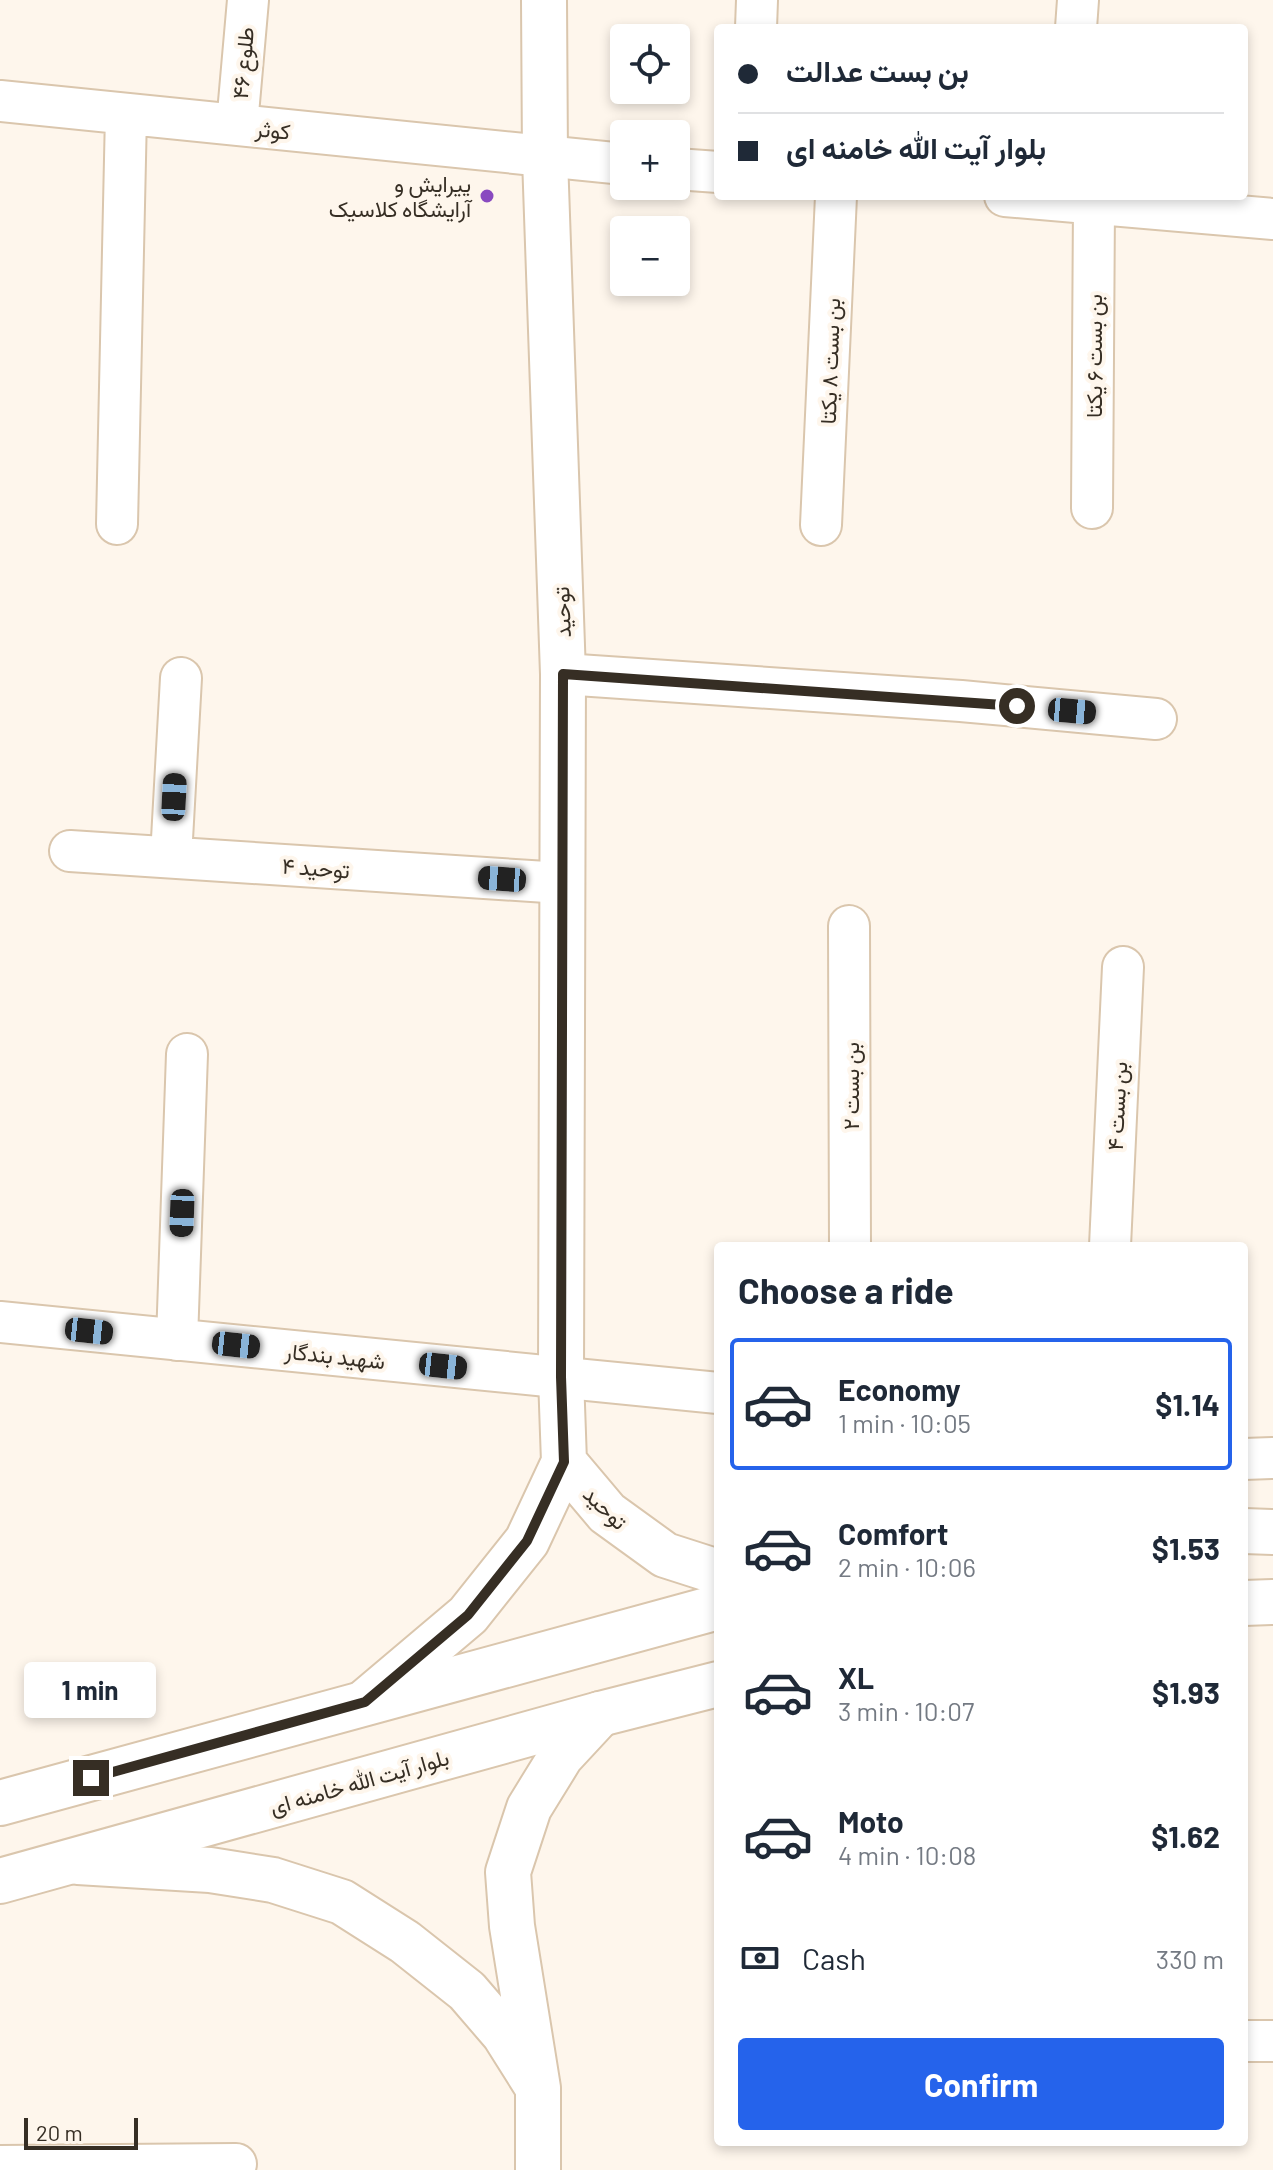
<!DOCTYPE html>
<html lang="en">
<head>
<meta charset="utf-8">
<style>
  :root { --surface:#fff; --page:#f6f6f7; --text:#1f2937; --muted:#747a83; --line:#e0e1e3; --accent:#2563eb }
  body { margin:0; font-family:Barlow,Vazirmatn,sans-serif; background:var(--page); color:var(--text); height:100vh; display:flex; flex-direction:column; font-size:30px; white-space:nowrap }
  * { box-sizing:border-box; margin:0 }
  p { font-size:26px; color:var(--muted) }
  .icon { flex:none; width:44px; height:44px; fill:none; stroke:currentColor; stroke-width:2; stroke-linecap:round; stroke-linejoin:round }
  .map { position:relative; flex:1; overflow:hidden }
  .sheet { position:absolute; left:714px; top:1242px; width:534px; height:904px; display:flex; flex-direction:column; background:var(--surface); border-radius:8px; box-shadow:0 4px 12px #0003 }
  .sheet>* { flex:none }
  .hud { position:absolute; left:714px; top:24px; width:534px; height:176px; border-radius:8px; box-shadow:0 4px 12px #0003; display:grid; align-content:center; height:176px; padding:0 24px; background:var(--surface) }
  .tools { position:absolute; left:610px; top:24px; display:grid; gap:16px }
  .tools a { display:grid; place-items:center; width:80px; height:80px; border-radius:8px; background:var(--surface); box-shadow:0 4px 12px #0003; font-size:40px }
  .scale { position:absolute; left:24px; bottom:20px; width:114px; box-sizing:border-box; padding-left:8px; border:4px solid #362e24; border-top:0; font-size:22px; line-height:28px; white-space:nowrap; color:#362e24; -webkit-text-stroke:6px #fef6ec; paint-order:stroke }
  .end { position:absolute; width:36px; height:36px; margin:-18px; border:10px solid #362e24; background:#fff; box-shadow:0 0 0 4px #fff }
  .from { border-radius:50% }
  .bubble { position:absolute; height:56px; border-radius:8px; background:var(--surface); box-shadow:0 4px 12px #0003; font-size:26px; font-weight:700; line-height:56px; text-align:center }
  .car { position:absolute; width:24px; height:48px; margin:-24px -12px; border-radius:10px; box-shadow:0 0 6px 2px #0007; background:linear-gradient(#222 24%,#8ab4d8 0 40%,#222 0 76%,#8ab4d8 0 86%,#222 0) }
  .hud b { display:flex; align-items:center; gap:28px; height:76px; font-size:30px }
  .hud b+b { border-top:2px solid var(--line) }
  .hud i { width:20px; height:20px; background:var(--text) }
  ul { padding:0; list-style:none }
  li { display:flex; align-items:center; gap:24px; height:132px; margin:0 16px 12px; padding:0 8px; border:4px solid transparent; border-radius:8px }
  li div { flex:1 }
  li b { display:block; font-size:30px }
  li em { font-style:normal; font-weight:700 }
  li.current { border-color:var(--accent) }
  li>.icon { width:72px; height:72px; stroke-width:1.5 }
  h2 { padding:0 24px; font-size:36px; line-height:96px }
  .pay { display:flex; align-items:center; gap:20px; height:88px; padding:0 24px; font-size:30px }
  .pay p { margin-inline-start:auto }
  .action { display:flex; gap:16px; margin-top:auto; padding:16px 24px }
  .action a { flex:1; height:92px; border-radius:8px; background:var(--accent); color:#fff; font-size:32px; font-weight:700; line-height:92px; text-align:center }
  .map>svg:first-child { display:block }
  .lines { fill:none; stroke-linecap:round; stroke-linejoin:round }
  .street-casing { stroke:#dac6ad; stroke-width:44 }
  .secondary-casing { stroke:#dac6ad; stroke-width:48 }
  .primary-casing { stroke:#dac6ad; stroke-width:48 }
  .street { stroke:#fff; stroke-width:40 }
  .secondary { stroke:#fff; stroke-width:44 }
  .primary { stroke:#fff; stroke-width:44 }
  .route { stroke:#362e24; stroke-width:10 }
  .poi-dot { fill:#894ac0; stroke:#fef6ec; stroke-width:3 }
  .labels { text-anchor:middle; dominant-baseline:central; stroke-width:8; stroke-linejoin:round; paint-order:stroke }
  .street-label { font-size:22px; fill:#362e24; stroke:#fef6ec }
  .poi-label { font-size:22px; fill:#362e24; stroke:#fef6ec; text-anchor:end }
</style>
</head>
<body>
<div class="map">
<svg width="1273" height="2170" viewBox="0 0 1273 2170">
  <rect width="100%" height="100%" fill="#fef6ec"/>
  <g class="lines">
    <defs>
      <path id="street" d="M 756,28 L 757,0
        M 1076,28 L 1078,0
        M 0,101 L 624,164
        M 237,125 L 248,0
        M 676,169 L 718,172
        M 1005,196 L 1273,219
        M 1092,508 L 1094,204
        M 117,524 L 126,114
        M 821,525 L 836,196
        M 563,674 L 961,701 L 1156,719
        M 70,851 L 562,883
        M 171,857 L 181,678
        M 849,926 L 850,1246
        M 1110,1246 L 1123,967
        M 0,1322 L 718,1393
        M 177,1340 L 187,1054
        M 1244,1459 L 1273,1458
        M 1244,2041 L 1273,2041
        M 0,2166 L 236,2164"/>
      <path id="secondary" d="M 544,0 L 545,158 L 563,674 L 561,1377 L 564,1462 L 607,1513 L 665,1555 L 718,1572
        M 365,1702 L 468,1615 L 527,1541 L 564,1462
        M 78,1862 L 210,1870 L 273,1880 L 342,1902 L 405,1942 L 467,1991 L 504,2034 L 538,2088
        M 538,2170 L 538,2088 L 512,1926 L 508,1872 L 529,1808 L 561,1756 L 600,1714"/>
      <path id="primary" d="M 1244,1531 L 1273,1532
        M 1244,1603 L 1273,1602
        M 0,1803 L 718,1607
        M 0,1881 L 600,1714 L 718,1684"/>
    </defs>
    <!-- street casing -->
    <use href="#street" class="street-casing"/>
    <!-- secondary casing -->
    <use href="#secondary" class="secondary-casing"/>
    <!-- primary casing -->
    <use href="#primary" class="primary-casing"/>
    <!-- street -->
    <use href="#street" class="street"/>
    <!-- secondary -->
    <use href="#secondary" class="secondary"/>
    <!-- primary -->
    <use href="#primary" class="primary"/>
  </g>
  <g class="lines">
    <!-- route -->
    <path class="route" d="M 91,1778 L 365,1702 L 468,1615 L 527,1541 L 564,1462 L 561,1377 L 563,674 L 1017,706"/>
  </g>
  <!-- markers -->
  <circle class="poi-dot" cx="487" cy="196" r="8"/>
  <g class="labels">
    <!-- street labels -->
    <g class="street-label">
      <text transform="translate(242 63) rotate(-85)">طلوع ۴۶</text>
      <text transform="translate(273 129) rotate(6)">کوثر</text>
      <text transform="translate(1093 356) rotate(-90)">بن بست ۶ یکتا</text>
      <text transform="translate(829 361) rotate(-88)">بن بست ۸ یکتا</text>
      <text transform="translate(561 612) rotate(-92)">توحید</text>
      <text transform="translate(316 867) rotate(4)">توحید ۴</text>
      <text transform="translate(850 1086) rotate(-90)">بن بست ۲</text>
      <text transform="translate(1116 1106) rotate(-87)">بن بست ۴</text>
      <text transform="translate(335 1355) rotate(6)">شهید بندگار</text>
      <text transform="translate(606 1507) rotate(44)">توحید</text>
      <text transform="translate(359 1781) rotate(-16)">بلوار آیت الله خامنه ای</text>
    </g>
    <!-- poi labels -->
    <g class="poi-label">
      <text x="471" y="183">پیرایش و<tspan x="471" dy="25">آرایشگاه کلاسیک</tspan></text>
    </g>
  </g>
</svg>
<div class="tools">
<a><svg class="icon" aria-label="locate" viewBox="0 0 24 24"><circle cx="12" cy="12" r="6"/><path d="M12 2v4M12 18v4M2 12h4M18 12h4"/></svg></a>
<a>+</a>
<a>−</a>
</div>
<div class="scale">20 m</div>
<i class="end from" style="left:1017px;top:706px"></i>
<i class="end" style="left:91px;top:1778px"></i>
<div class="bubble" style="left:24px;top:1662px;width:132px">1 min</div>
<i class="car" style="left:1072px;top:711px;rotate:95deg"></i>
<i class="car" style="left:174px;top:797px;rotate:3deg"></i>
<i class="car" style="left:502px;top:879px;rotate:274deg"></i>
<i class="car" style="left:182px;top:1213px;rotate:182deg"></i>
<i class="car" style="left:89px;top:1331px;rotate:96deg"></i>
<i class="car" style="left:236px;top:1345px;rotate:96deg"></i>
<i class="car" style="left:443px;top:1366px;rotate:96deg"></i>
<div class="hud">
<b><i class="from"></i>بن بست عدالت</b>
<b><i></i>بلوار آیت الله خامنه ای</b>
</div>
<section class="sheet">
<h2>Choose a ride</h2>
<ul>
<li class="current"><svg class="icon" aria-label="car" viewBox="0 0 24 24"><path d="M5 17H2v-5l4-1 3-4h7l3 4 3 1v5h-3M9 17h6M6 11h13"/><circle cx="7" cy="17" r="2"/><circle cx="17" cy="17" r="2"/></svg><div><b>Economy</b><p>1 min · 10:05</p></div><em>$1.14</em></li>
<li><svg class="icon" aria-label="car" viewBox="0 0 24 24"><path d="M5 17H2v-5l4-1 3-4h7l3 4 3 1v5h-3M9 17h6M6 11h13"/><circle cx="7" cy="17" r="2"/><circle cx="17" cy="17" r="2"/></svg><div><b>Comfort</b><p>2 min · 10:06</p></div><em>$1.53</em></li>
<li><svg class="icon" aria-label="car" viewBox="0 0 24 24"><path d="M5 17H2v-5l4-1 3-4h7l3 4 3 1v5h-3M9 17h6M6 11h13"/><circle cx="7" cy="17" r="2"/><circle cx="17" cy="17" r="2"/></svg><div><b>XL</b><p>3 min · 10:07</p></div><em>$1.93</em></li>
<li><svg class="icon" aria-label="car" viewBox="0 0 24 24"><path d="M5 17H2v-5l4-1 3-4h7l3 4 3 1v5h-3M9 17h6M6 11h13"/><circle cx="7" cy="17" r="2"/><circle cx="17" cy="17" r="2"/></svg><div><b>Moto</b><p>4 min · 10:08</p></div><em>$1.62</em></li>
</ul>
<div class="pay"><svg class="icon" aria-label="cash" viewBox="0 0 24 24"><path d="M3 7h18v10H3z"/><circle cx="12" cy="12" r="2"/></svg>Cash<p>330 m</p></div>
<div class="action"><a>Confirm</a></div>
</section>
</div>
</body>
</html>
